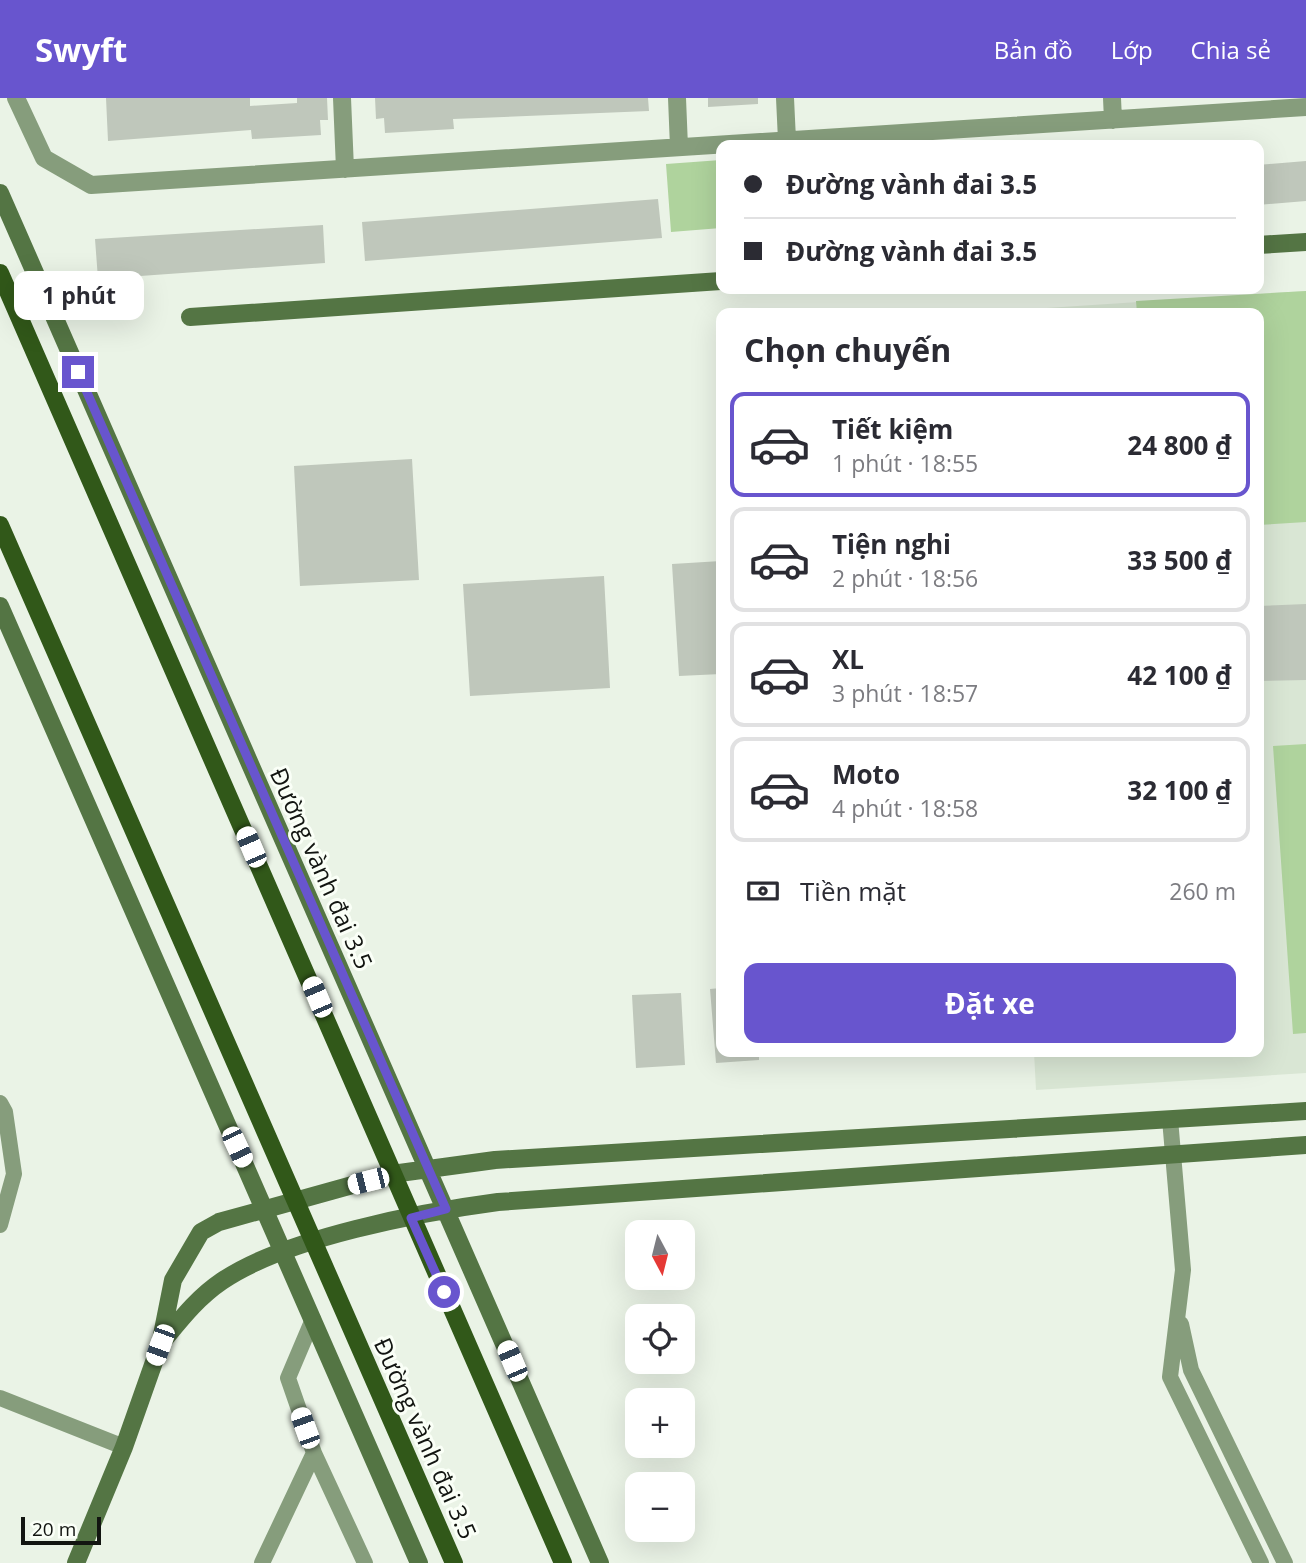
<!DOCTYPE html>
<html lang="vi">
<head>
<meta charset="utf-8">
<style>
  :root { --surface:#fff; --page:#f7f7f7; --text:#2b2b33; --muted:#7c7c81; --line:#e1e1e2; --accent:#6855ce }
  body { margin:0; font-family:"Open Sans",sans-serif; background:var(--page); color:var(--text); height:100vh; display:flex; flex-direction:column; font-size:26px; white-space:nowrap }
  * { box-sizing:border-box; margin:0 }
  p { font-size:23px; color:var(--muted) }
  .icon { flex:none; width:38px; height:38px; fill:none; stroke:currentColor; stroke-width:2; stroke-linecap:round; stroke-linejoin:round }
  .map { position:relative; flex:1; overflow:hidden }
  .sheet { position:absolute; left:716px; top:210px; width:548px; height:749px; display:flex; flex-direction:column; background:var(--surface); border-radius:14px; box-shadow:0 7px 28px #0002 }
  .sheet>* { flex:none }
  .top-card { position:absolute; left:716px; top:42px; width:548px; height:154px; border-radius:14px; box-shadow:0 7px 28px #0002; display:grid; align-content:center; height:154px; padding:0 28px; background:var(--surface) }
  .needle { width:46px; rotate:173deg }
  .fabs { position:absolute; left:625px; top:1122px; display:grid; gap:14px }
  .fabs a { display:grid; place-items:center; width:70px; height:70px; border-radius:14px; background:var(--surface); box-shadow:0 7px 28px #0002; font-size:35px }
  .scale { position:absolute; left:21px; bottom:18px; width:80px; box-sizing:border-box; padding-left:7px; border:4px solid #121511; border-top:0; font-size:19px; line-height:24px; white-space:nowrap; color:#121511; -webkit-text-stroke:5px #fafff7; paint-order:stroke }
  .end { position:absolute; width:32px; height:32px; margin:-16px; border:9px solid #6855ce; background:#fff; box-shadow:0 0 0 4px #fff }
  .from { border-radius:50% }
  .bubble { position:absolute; height:49px; border-radius:14px; background:var(--surface); box-shadow:0 7px 28px #0002; font-size:23px; font-weight:700; line-height:49px; text-align:center }
  .car { position:absolute; width:21px; height:42px; margin:-21px -10px; border-radius:9px; box-shadow:0 0 5px 2px #0007; background:linear-gradient(#fff 24%,#345 0 40%,#fff 0 76%,#345 0 86%,#fff 0) }
  .top-card b { display:flex; align-items:center; gap:24px; height:66px; font-size:26px }
  .top-card b+b { border-top:2px solid var(--line) }
  .top-card i { width:18px; height:18px; background:var(--text) }
  ul { padding:0; list-style:none }
  li { display:flex; align-items:center; gap:21px; height:105px; margin:0 14px 10px; padding:0 14px; border:4px solid var(--line); border-radius:14px }
  li div { flex:1 }
  li b { display:block; font-size:26px }
  li em { font-style:normal; font-weight:700 }
  li.current { border-color:var(--accent) }
  li>.icon { width:63px; height:63px; stroke-width:1.5 }
  h2 { padding:0 28px; font-size:32px; line-height:84px }
  .pay { display:flex; align-items:center; gap:18px; height:77px; padding:0 28px; font-size:26px }
  .pay p { margin-inline-start:auto }
  .primary-button { display:flex; gap:14px; margin-top:auto; padding:14px 28px }
  .primary-button a { flex:1; height:80px; border-radius:14px; background:var(--accent); color:#fff; font-size:28px; font-weight:700; line-height:80px; text-align:center }
  header { display:flex; align-items:center; gap:42px; box-sizing:border-box; height:98px; padding:0 35px; background:var(--accent); color:#fff }
  header strong { font-size:33px }
  nav { display:flex; gap:38px; margin-inline-start:auto; font-size:24px }
  .map>svg:first-child { display:block }
  .built { fill:#d9e6d4 }
  .green { fill:#afd39d }
  .building { fill:#bfc7bb }
  .lines { fill:none; stroke-linecap:round; stroke-linejoin:round }
  .lane { stroke:#869d7c; stroke-width:16 }
  .street { stroke:#869d7c; stroke-width:18 }
  .secondary { stroke:#547544; stroke-width:18 }
  .primary { stroke:#315819; stroke-width:18 }
  .route { stroke:#6855ce; stroke-width:9 }
  .labels { text-anchor:middle; dominant-baseline:central; stroke-width:6; stroke-linejoin:round; paint-order:stroke }
  .street-label { font-size:24px; fill:#121511; stroke:#fafff7 }
</style>
</head>
<body>
<header>
<strong>Swyft</strong>
<nav><a>Bản đồ</a><a>Lớp</a><a>Chia sẻ</a></nav>
</header>
<div class="map">
<svg width="1306" height="1465" viewBox="0 0 1306 1465">
  <rect width="100%" height="100%" fill="#eaf3e6"/>
  <!-- built -->
  <path class="built" d="M 1306,193 L 1306,975 L 1036,992 L 1034,954 L 1258,954 L 1258,215 L 972,215 Z"/>
  <!-- green -->
  <path class="green" d="M 721,62 L 721,130 L 671,134 L 666,66 Z
    M 1306,193 L 1306,424 L 1258,427 L 1258,215 L 1137,215 L 1136,203 Z
    M 1306,646 L 1306,935 L 1293,936 L 1273,648 Z"/>
  <!-- building -->
  <path class="building" d="M 106,0 L 250,0 L 250,8 L 297,5 L 297,0 L 327,0 L 328,22 L 320,22 L 321,37 L 252,41 L 251,32 L 108,43 Z
    M 375,0 L 648,0 L 649,13 L 453,21 L 454,31 L 385,35 L 384,20 L 376,21 Z
    M 708,0 L 758,0 L 758,6 L 708,9 Z
    M 1306,63 L 1306,103 L 1258,107 L 1258,67 Z
    M 658,101 L 662,140 L 365,163 L 362,124 Z
    M 323,127 L 325,165 L 98,181 L 95,141 Z
    M 412,361 L 419,482 L 300,488 L 294,368 Z
    M 721,463 L 721,576 L 679,578 L 672,466 Z
    M 604,478 L 610,590 L 470,598 L 463,486 Z
    M 1306,506 L 1306,582 L 1258,583 L 1258,508 Z
    M 721,890 L 721,954 L 759,954 L 759,962 L 716,965 L 710,891 Z
    M 681,895 L 685,967 L 636,970 L 632,897 Z"/>
  <g class="lines">
    <!-- lane -->
    <path class="lane" d="M 0,1005 L 5,1014 L 14,1076 L 0,1127
      M 1170,1021 L 1183,1172 L 1170,1279 L 1261,1465
      M 313,1221 L 288,1280 L 314,1355 L 365,1465
      M 1181,1226 L 1191,1272 L 1285,1465
      M 0,1300 L 124,1349
      M 262,1465 L 314,1355"/>
    <!-- street -->
    <path class="street" d="M 16,0 L 44,60 L 91,87 L 1306,9
      M 342,0 L 345,71
      M 677,0 L 679,49
      M 785,0 L 787,42
      M 1112,0 L 1113,22"/>
    <!-- secondary -->
    <path class="secondary" d="M 0,95 L 600,1465
      M 1258,147 L 1306,144
      M 190,219 L 721,183
      M 0,508 L 419,1465
      M 162,1244 C 181,1221 197,1200 222,1183 C 285,1140 422,1114 498,1104 L 1306,1047
      M 76,1465 L 124,1349 L 160,1247 L 173,1182 L 201,1134 L 219,1124 L 392,1076 L 495,1062 L 1306,1013"/>
    <!-- primary -->
    <path class="primary" d="M 0,175 L 563,1465
      M 0,427 L 454,1465"/>
  </g>
  <g class="lines">
    <!-- route -->
    <path class="route" d="M 78,274 L 446,1111 L 411,1120 L 444,1194"/>
  </g>
  <g class="labels">
    <!-- street labels -->
    <g class="street-label">
      <text transform="translate(322 770) rotate(66)">Đường vành đai 3.5</text>
      <text transform="translate(426 1340) rotate(66)">Đường vành đai 3.5</text>
    </g>
  </g>
</svg>
<div class="fabs">
<a><svg class="needle" viewBox="-14 -14 28 28"><path d="M0-13l5 13h-10z" fill="#e53935"/><path d="M0 13l5-13h-10z" fill="#7c7c81"/></svg></a>
<a><svg class="icon" aria-label="locate" viewBox="0 0 24 24"><circle cx="12" cy="12" r="6"/><path d="M12 2v4M12 18v4M2 12h4M18 12h4"/></svg></a>
<a>+</a>
<a>−</a>
</div>
<div class="scale">20 m</div>
<i class="end from" style="left:444px;top:1194px"></i>
<i class="end" style="left:78px;top:274px"></i>
<div class="bubble" style="left:14px;top:173px;width:130px">1 phút</div>
<i class="car" style="left:251px;top:749px;rotate:337deg"></i>
<i class="car" style="left:317px;top:899px;rotate:337deg"></i>
<i class="car" style="left:237px;top:1049px;rotate:155deg"></i>
<i class="car" style="left:368px;top:1083px;rotate:256deg"></i>
<i class="car" style="left:160px;top:1247px;rotate:200deg"></i>
<i class="car" style="left:512px;top:1263px;rotate:337deg"></i>
<i class="car" style="left:305px;top:1330px;rotate:340deg"></i>
<div class="top-card">
<b><i class="from"></i>Đường vành đai 3.5</b>
<b><i></i>Đường vành đai 3.5</b>
</div>
<section class="sheet">
<h2>Chọn chuyến</h2>
<ul>
<li class="current"><svg class="icon" aria-label="car" viewBox="0 0 24 24"><path d="M5 17H2v-5l4-1 3-4h7l3 4 3 1v5h-3M9 17h6M6 11h13"/><circle cx="7" cy="17" r="2"/><circle cx="17" cy="17" r="2"/></svg><div><b>Tiết kiệm</b><p>1 phút · 18:55</p></div><em>24 800 ₫</em></li>
<li><svg class="icon" aria-label="car" viewBox="0 0 24 24"><path d="M5 17H2v-5l4-1 3-4h7l3 4 3 1v5h-3M9 17h6M6 11h13"/><circle cx="7" cy="17" r="2"/><circle cx="17" cy="17" r="2"/></svg><div><b>Tiện nghi</b><p>2 phút · 18:56</p></div><em>33 500 ₫</em></li>
<li><svg class="icon" aria-label="car" viewBox="0 0 24 24"><path d="M5 17H2v-5l4-1 3-4h7l3 4 3 1v5h-3M9 17h6M6 11h13"/><circle cx="7" cy="17" r="2"/><circle cx="17" cy="17" r="2"/></svg><div><b>XL</b><p>3 phút · 18:57</p></div><em>42 100 ₫</em></li>
<li><svg class="icon" aria-label="car" viewBox="0 0 24 24"><path d="M5 17H2v-5l4-1 3-4h7l3 4 3 1v5h-3M9 17h6M6 11h13"/><circle cx="7" cy="17" r="2"/><circle cx="17" cy="17" r="2"/></svg><div><b>Moto</b><p>4 phút · 18:58</p></div><em>32 100 ₫</em></li>
</ul>
<div class="pay"><svg class="icon" aria-label="cash" viewBox="0 0 24 24"><path d="M3 7h18v10H3z"/><circle cx="12" cy="12" r="2"/></svg>Tiền mặt<p>260 m</p></div>
<div class="primary-button"><a>Đặt xe</a></div>
</section>
</div>
</body>
</html>
